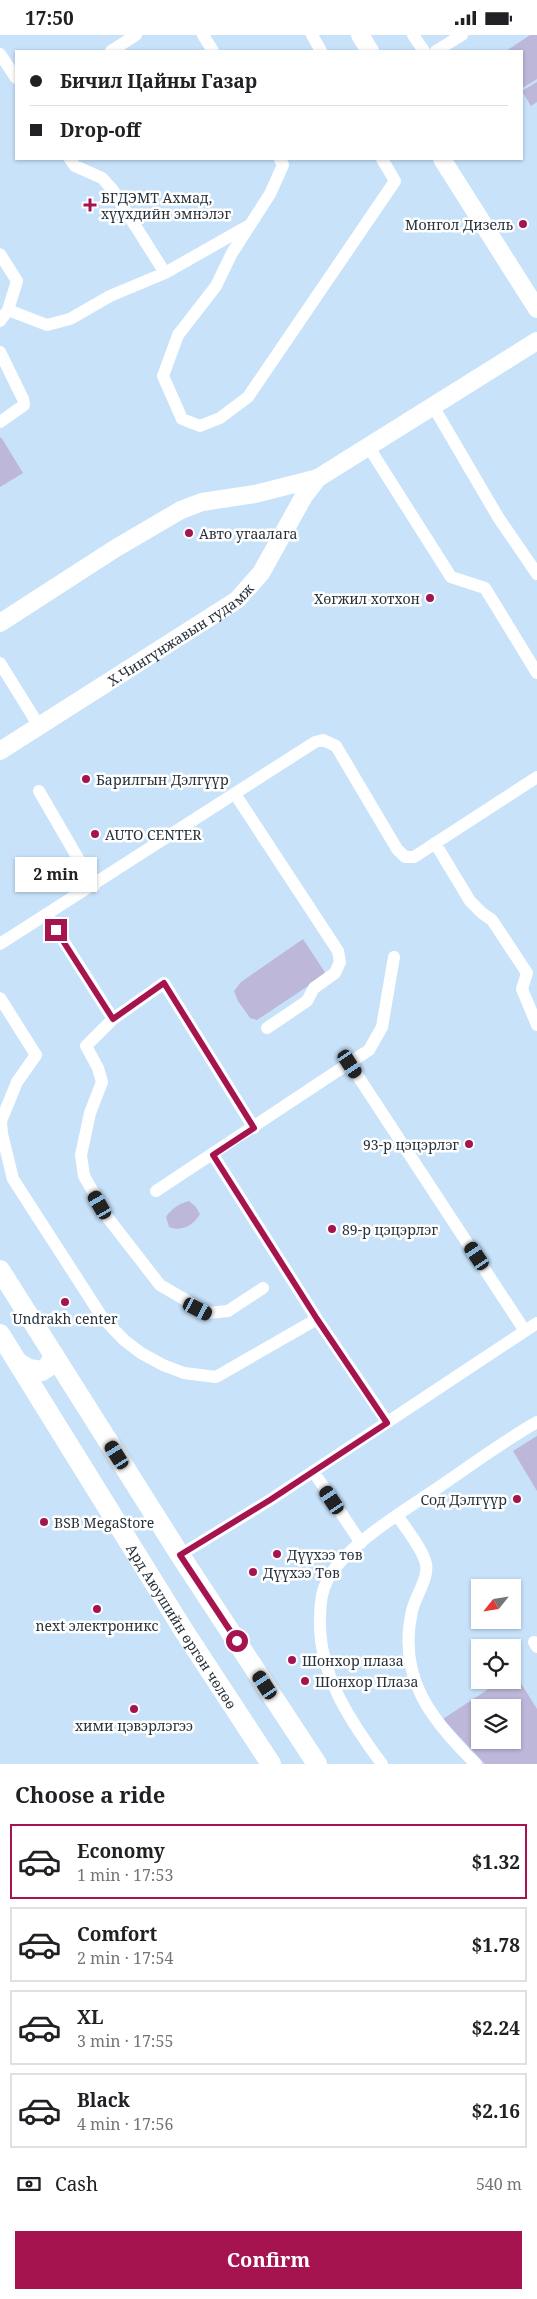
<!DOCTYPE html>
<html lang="en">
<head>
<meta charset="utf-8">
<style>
  :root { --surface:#fff; --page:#f2f2f2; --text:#202124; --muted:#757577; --line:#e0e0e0; --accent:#a61450 }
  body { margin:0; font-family:"Noto Serif",serif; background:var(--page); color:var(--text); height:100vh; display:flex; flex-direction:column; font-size:19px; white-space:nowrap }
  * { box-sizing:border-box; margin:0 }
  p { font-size:16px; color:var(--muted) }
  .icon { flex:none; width:28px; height:28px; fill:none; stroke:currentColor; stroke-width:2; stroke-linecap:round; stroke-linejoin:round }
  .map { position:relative; height:1729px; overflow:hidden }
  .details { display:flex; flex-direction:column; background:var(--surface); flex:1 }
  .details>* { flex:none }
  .banner { position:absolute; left:15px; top:15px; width:508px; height:110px; border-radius:0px; box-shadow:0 1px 4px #0004; display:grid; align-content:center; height:110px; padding:0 15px; background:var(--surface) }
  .needle { width:32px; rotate:240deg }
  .fabs { position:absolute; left:471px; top:1544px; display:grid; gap:10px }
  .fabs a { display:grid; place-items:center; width:50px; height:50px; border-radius:0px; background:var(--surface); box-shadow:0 1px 4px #0004; font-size:25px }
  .end { position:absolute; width:22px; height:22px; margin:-11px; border:6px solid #a61450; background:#fff; box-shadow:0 0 0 2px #fff }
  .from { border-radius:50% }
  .bubble { position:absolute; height:35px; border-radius:0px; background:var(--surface); box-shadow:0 1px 4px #0004; font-size:16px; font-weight:700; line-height:35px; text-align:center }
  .car { position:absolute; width:15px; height:30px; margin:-15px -8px; border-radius:6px; box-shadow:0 0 4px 1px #0007; background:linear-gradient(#222 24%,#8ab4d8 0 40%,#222 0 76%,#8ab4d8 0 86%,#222 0) }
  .banner b { display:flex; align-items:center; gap:18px; height:48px; font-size:19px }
  .banner b+b { border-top:1px solid var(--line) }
  .banner i { width:12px; height:12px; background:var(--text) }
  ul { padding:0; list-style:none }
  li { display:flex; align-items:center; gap:15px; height:75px; margin:0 10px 8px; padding:0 5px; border:2px solid var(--line); border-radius:0px }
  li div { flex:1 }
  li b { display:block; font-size:19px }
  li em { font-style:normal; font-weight:700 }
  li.active { border-color:var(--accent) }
  li>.icon { width:45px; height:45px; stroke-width:1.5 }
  h2 { padding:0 15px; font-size:22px; line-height:60px }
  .pay { display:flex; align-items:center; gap:12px; height:55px; padding:0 15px; font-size:19px }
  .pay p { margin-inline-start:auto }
  .action { display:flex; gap:10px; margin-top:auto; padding:10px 15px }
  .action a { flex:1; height:58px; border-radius:0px; background:var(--accent); color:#fff; font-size:20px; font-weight:700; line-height:58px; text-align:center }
  .status { display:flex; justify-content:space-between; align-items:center; height:35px; padding:0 25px; background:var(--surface); direction:ltr }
  .status svg { height:14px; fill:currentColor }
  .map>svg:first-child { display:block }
  .green { fill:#bdb7d9; fill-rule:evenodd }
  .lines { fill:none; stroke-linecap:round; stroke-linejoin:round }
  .minor { stroke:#fff; stroke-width:12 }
  .secondary { stroke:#fff; stroke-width:18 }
  .primary { stroke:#fff; stroke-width:20 }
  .route { stroke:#a61450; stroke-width:6 }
  .poi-dot { fill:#a61450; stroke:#fff; stroke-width:2 }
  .labels { text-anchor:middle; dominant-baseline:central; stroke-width:5; stroke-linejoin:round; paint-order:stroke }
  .poi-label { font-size:14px; fill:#28323b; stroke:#fff; text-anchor:start }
  .street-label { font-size:14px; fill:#28323b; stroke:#fff }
</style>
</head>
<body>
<div class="status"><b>17:50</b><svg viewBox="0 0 49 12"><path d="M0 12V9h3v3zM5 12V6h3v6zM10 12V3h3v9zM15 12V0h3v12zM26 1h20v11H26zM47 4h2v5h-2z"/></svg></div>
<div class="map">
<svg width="537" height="1729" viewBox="0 0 537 1729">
  <rect width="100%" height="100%" fill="#c8e2fa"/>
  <!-- green -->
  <path class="green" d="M 530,0 L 537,0 L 537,44 L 524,52 L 521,48 L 521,16 L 506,16 Z
    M 537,47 L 537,67 L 531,71 L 522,56 Z
    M 1,402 L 23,438 L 0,452 L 0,403 Z
    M 303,904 L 326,939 L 257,985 L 250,983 L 238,966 L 234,956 L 241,947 Z
    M 189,1166 L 195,1171 L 200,1179 C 193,1191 181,1197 169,1192 L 166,1182 C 171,1174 180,1168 189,1166 Z
    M 537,1401 L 537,1456 L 513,1416 Z
    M 514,1637 L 537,1674 L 537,1729 L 485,1729 L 443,1684 L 502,1645 L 512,1645 ZM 480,1672 L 512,1672 L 512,1705 L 480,1705 Z"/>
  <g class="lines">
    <!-- minor -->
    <path class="minor" d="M 203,0 L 213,16
      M 312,0 L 321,16
      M 413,0 L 424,16
      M 111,16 L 136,0
      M 436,16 L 462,0
      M 0,19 L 16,43
      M 70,124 L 75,131 L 102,143 L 112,154 L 165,238
      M 280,124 L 283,130 L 270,159 L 232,218 L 216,251 L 178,300 L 163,341 L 182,384 L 200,391 L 220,383 L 248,362 L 395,146 L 382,124
      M 0,219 L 17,246 L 8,275
      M 0,286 L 8,275 L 47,290 L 70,284 L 110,261 L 165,238 L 248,191
      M 0,317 L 23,364 L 24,370 L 0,387
      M 433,371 L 498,482 L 537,539
      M 368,411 L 451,542 L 485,553 L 537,638
      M 0,628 L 39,691
      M 39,756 L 94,851
      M 235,759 L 338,916 L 340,927 L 335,938 L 314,953 L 307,966 L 267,993
      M 435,808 L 470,866 L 482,878 L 492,885 L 527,938 L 522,954 L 537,990
      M 47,880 L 113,984
      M 0,909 L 315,707 L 323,705 L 336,711 L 397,814 L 405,822 L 414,822 L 537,742
      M 0,963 L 36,1020 L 17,1047 L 1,1086 L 2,1099 L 13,1144 L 102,1282 L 124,1305 L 141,1318 L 163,1330 L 184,1338 L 216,1342 L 317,1284
      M 350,1029 L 525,1296
      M 254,1093 L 164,948 L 113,984 L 86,1011 L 98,1033 L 102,1047 L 90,1078 L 81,1120 L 84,1141 L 108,1183 L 160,1250 L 208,1278 L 228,1276 L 263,1253
      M 213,1120 L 317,1284 L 387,1387
      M 156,1156 L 369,1015 L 382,992 L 394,922
      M 313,1436 L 361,1508
      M 397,1480 C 405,1493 423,1514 426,1529 C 429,1543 415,1562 412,1576 C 397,1642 431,1685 476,1729
      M 180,1520 L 270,1465 L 537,1288
      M 534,1607 L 537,1612
      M 382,1729 C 350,1686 318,1638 320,1583 C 320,1570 321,1557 327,1546 C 343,1513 400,1478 430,1458 C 466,1434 500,1408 537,1387"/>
    <!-- secondary -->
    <g class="secondary">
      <path d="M 360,0 L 370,16"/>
      <path d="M 442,124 L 537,274"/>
      <path d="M 0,588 L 116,513 L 181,475 L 202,467 L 255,459 L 318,443 L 537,306"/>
      <path id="s1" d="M 0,716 L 237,565 L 261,538 L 304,461 L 318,443"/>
    </g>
    <!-- primary -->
    <g class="primary">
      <path d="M 0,1235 L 180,1520 L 317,1729"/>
      <path id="s2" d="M 0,1299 L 184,1596 L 271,1729"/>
      <path d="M 19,1328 L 29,1334 L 42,1336 L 48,1332 L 54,1320"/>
    </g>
  </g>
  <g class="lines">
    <!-- route -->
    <path class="route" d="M 56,895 L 113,984 L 164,948 L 254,1093 L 213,1120 L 317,1284 L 387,1388 L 270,1465 L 180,1520 L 237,1606"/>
  </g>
  <!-- markers -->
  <g class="poi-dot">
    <path d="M87.5 162.5h5v5h5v5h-5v5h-5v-5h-5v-5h5z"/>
    <circle cx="523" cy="189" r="5"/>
    <circle cx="189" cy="498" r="5"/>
    <circle cx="430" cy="563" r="5"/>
    <circle cx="86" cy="744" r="5"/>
    <circle cx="95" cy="799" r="5"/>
    <circle cx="469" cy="1109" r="5"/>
    <circle cx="332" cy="1194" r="5"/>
    <circle cx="65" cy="1267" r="5"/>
    <circle cx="517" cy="1464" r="5"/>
    <circle cx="44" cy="1487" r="5"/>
    <circle cx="277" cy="1519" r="5"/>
    <circle cx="253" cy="1537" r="5"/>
    <circle cx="97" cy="1574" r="5"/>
    <circle cx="292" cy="1625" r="5"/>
    <circle cx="305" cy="1646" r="5"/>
    <circle cx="134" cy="1674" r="5"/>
  </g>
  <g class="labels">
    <!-- poi labels -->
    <g class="poi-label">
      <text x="101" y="162">БГДЭМТ Ахмад,<tspan x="101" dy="16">хүүхдийн эмнэлэг</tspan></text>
      <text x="513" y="189" text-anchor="end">Монгол Дизель</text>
      <text x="199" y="498">Авто угаалага</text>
      <text x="420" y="563" text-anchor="end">Хөгжил хотхон</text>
      <text x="96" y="744">Барилгын Дэлгүүр</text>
      <text x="105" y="799">AUTO CENTER</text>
      <text x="459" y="1109" text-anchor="end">93-р цэцэрлэг</text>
      <text x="342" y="1194">89-р цэцэрлэг</text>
      <text x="65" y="1283" text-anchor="middle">Undrakh center</text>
      <text x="507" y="1464" text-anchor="end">Сод Дэлгүүр</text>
      <text x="54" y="1487">BSB MegaStore</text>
      <text x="287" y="1519">Дүүхээ төв</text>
      <text x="263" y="1537">Дүүхээ Төв</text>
      <text x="97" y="1590" text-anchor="middle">next электроникс</text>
      <text x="302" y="1625">Шонхор плаза</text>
      <text x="315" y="1646">Шонхор Плаза</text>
      <text x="134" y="1690" text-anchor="middle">хими цэвэрлэгээ</text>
    </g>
    <!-- street labels -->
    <g class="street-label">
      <text stroke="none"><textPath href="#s1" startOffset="215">Х.Чингүнжавын гудамж</textPath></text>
      <text stroke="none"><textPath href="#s2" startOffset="344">Ард Аюушийн өргөн чөлөө</textPath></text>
    </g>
  </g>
</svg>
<div class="fabs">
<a><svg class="needle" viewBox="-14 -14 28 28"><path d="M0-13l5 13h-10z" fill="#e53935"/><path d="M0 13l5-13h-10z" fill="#757577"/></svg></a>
<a><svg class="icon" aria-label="locate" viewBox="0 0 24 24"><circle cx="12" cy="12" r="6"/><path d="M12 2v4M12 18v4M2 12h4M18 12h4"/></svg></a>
<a><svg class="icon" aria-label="layers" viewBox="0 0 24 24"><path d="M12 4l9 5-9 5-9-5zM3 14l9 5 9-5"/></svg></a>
</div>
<i class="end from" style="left:237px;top:1606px"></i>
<i class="end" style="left:56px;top:895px"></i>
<div class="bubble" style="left:15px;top:822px;width:82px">2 min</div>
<i class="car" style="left:350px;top:1029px;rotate:147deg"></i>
<i class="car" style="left:100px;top:1170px;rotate:330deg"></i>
<i class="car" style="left:477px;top:1221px;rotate:326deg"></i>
<i class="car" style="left:198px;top:1274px;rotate:117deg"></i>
<i class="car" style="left:117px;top:1420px;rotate:328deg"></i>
<i class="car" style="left:332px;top:1465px;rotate:326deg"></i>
<i class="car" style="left:265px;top:1650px;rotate:327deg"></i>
<div class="banner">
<b><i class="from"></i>Бичил Цайны Газар</b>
<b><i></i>Drop-off</b>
</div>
</div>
<section class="details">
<h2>Choose a ride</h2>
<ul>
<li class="active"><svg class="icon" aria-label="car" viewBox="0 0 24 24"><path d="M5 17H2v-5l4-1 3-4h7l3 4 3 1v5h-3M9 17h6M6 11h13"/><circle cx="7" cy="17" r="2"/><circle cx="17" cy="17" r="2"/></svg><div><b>Economy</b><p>1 min · 17:53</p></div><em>$1.32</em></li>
<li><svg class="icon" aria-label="car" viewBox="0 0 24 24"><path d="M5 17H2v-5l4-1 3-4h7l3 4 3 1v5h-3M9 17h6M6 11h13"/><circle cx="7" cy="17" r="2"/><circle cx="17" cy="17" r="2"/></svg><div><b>Comfort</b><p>2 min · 17:54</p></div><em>$1.78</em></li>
<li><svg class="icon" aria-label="car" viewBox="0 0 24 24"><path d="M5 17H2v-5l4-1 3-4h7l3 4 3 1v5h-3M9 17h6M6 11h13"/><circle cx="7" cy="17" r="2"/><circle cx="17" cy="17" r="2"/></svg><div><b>XL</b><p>3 min · 17:55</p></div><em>$2.24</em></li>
<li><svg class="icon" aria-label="car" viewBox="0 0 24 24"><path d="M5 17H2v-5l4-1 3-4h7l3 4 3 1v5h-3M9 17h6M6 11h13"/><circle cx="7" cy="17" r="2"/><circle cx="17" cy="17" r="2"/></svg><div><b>Black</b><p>4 min · 17:56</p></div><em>$2.16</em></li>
</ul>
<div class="pay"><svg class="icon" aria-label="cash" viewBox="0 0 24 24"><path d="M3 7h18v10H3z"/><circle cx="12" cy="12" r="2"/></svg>Cash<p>540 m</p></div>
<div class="action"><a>Confirm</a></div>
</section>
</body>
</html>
